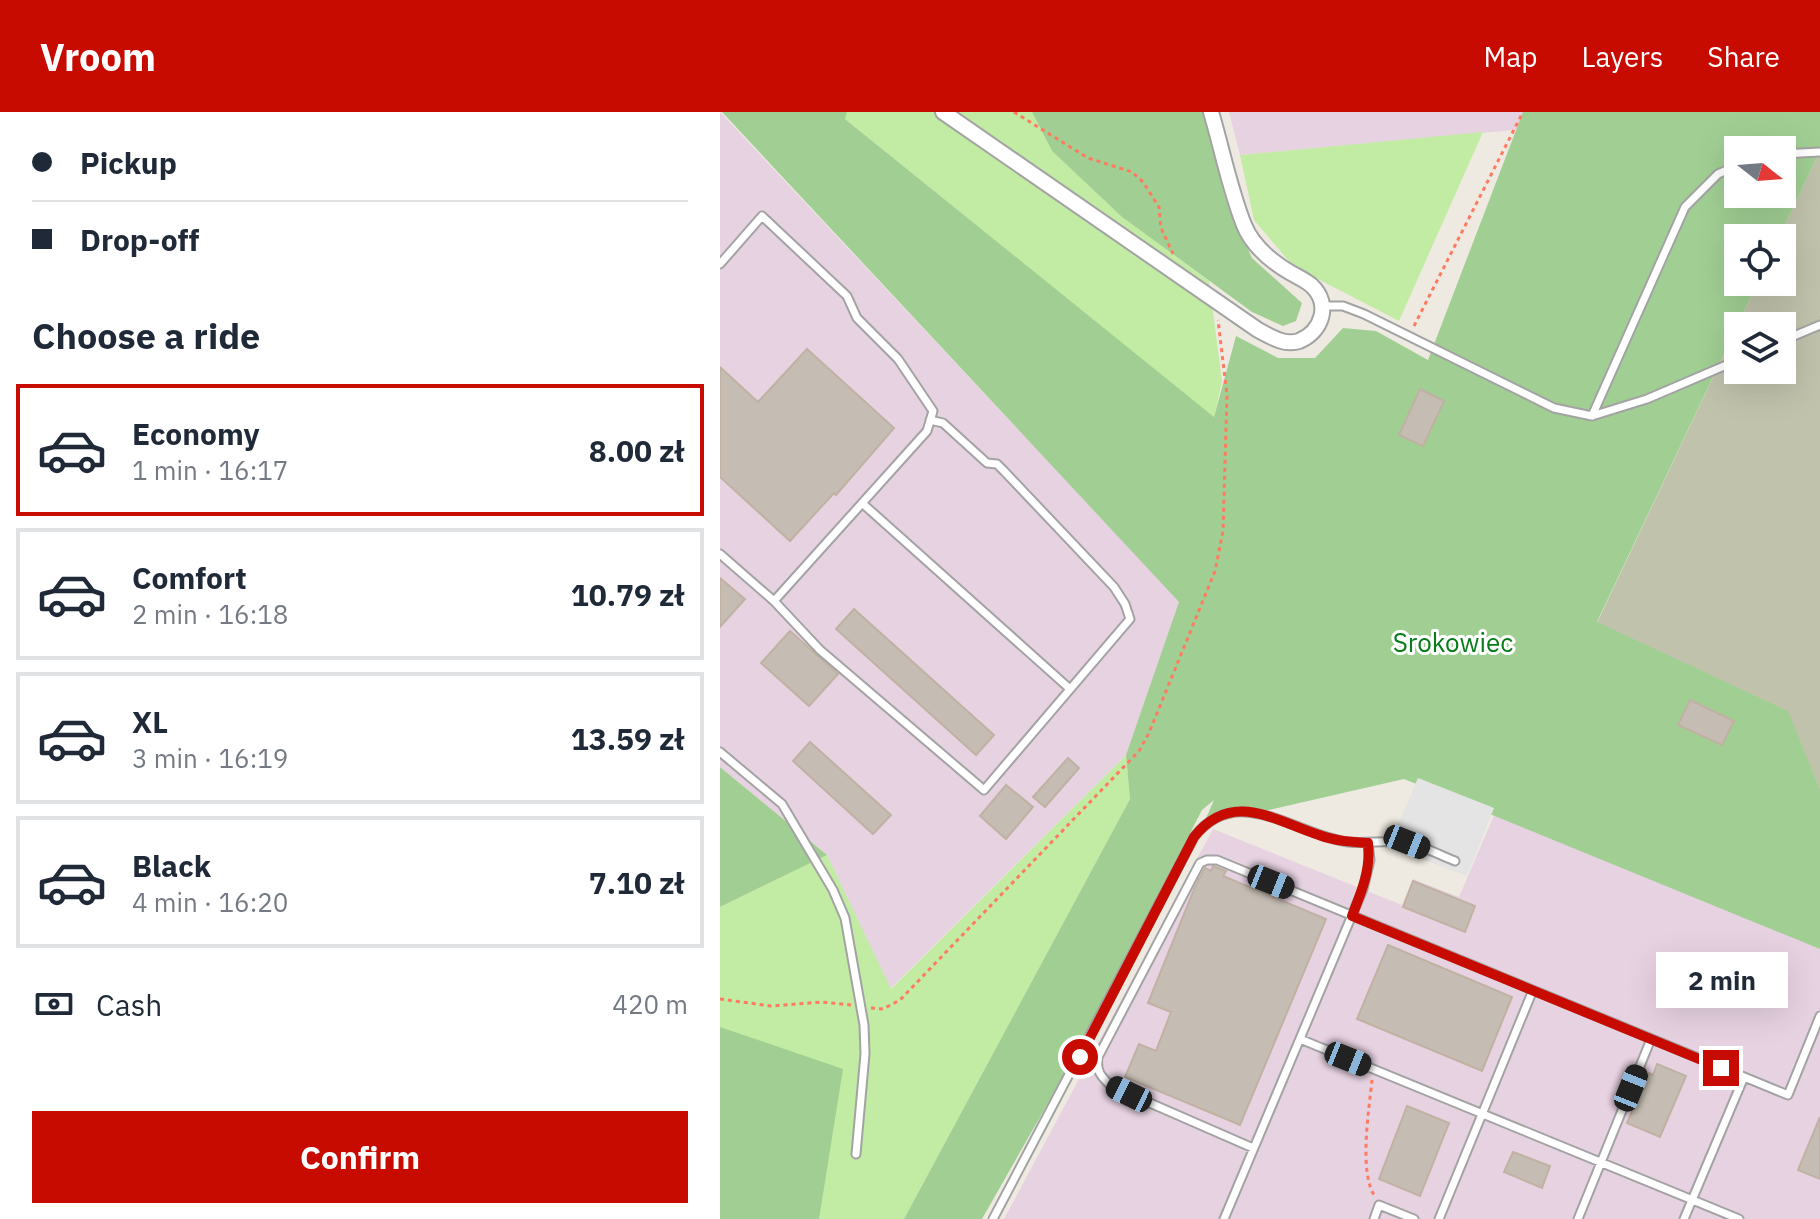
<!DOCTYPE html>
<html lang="en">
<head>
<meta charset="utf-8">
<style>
  :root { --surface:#fff; --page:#f6f6f7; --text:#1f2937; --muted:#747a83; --line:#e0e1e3; --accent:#c70b00 }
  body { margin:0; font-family:"IBM Plex Sans",sans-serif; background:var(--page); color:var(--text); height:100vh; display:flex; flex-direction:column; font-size:30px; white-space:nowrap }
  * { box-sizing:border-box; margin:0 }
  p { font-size:26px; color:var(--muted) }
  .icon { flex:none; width:44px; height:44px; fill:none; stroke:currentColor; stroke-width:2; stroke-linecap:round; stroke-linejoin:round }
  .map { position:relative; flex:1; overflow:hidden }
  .side { display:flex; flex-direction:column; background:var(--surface); width:720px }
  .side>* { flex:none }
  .banner { display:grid; align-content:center; height:176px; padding:0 32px; background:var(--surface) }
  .needle { width:52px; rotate:107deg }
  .tools { position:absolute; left:1004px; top:24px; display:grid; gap:16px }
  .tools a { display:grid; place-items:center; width:72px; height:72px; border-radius:0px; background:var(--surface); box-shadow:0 8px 32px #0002; font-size:40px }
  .end { position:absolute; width:36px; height:36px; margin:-18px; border:10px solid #c70b00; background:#fff; box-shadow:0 0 0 4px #fff }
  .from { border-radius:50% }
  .bubble { position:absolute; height:56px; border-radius:0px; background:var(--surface); box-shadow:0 8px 32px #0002; font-size:26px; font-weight:700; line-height:56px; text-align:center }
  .car { position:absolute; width:24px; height:48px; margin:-24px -12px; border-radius:10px; box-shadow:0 0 6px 2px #0007; background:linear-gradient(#222 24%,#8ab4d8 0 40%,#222 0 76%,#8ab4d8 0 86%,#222 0) }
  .banner b { display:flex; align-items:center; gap:28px; height:76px; font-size:30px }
  .banner b+b { border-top:2px solid var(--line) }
  .banner i { width:20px; height:20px; background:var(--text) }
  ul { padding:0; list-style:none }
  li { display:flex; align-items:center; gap:24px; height:132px; margin:0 16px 12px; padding:0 16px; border:4px solid var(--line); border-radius:0px }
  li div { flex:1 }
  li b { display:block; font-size:30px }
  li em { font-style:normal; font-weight:700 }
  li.active { border-color:var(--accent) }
  li>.icon { width:72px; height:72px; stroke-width:1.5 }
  h2 { padding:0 32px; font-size:36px; line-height:96px }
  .pay { display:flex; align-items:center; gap:20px; height:88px; padding:0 32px; font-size:30px }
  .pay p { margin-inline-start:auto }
  .button { display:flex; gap:16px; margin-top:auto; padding:16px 32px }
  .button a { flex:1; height:92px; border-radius:0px; background:var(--accent); color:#fff; font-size:32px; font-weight:700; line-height:92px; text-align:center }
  header { display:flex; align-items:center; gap:48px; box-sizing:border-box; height:112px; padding:0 40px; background:var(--accent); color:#fff }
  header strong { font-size:38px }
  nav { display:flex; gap:44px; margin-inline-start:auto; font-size:28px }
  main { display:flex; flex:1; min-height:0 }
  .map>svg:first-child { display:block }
  .industrial { fill:#e7d2e2 }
  .construction { fill:#c1c2ac; fill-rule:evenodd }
  .grass { fill:#c2eba3 }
  .forest { fill:#a1cf93; fill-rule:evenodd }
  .parking { fill:#e4e4e4 }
  .building { fill:#c5bdb4; stroke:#c0b1a3; stroke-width:2 }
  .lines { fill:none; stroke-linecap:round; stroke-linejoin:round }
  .lane-casing { stroke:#a3a3a3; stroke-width:11 }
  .street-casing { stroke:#a3a3a3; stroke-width:18 }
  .path { stroke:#ff7a60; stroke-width:3; stroke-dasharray:4 4; stroke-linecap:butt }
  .lane { stroke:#fff; stroke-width:7 }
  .street { stroke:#fff; stroke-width:14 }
  .route { stroke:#c70b00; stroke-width:10 }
  .labels { text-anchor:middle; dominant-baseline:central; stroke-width:6; stroke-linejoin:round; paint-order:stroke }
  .park-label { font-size:26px; fill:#077c18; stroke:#fff }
</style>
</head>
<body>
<header>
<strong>Vroom</strong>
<nav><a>Map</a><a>Layers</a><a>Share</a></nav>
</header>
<main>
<section class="side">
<div class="banner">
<b><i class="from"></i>Pickup</b>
<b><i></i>Drop-off</b>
</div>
<h2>Choose a ride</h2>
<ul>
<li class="active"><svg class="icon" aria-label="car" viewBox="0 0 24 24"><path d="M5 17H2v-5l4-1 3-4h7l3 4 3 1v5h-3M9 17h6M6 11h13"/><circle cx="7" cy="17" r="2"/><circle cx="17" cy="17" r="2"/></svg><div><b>Economy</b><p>1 min · 16:17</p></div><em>8.00 zł</em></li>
<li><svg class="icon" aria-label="car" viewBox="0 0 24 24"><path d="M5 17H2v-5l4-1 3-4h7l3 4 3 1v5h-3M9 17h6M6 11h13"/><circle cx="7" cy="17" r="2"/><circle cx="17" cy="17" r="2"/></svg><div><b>Comfort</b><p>2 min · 16:18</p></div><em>10.79 zł</em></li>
<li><svg class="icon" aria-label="car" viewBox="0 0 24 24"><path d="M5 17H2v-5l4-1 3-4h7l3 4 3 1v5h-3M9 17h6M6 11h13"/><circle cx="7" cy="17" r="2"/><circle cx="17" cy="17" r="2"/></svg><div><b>XL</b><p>3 min · 16:19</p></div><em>13.59 zł</em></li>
<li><svg class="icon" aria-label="car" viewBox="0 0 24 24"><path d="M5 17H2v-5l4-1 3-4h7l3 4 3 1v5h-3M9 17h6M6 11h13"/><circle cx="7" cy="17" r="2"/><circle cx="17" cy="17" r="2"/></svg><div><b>Black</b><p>4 min · 16:20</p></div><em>7.10 zł</em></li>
</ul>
<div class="pay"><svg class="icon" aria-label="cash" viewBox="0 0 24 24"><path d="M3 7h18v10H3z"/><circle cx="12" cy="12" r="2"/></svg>Cash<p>420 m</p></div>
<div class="button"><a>Confirm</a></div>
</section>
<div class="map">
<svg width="1100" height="1107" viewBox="0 0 1100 1107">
  <rect width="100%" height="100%" fill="#eeeae1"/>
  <!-- industrial -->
  <path class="industrial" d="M 0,0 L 460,490 L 406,643 L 170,877 L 107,743 L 0,655 Z
    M 509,0 L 814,0 L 805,17 L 520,43 Z
    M 779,692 L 1100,828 L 1100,1107 L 284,1107 L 493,717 L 682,793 L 693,767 L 739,785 Z"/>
  <!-- construction -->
  <path class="construction" d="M 1100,39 L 1100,677 L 1067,599 L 877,511 L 1038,170 L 1062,170 L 1062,126 L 1059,126 ZM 1018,214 L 1062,214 L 1062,258 L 1018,258 Z"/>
  <!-- grass -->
  <path class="grass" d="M 127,0 L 312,0 L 332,39 L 402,105 L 489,169 L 502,269 L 494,306 L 124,6 Z
    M 763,20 L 679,209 L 573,154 L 534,108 L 520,43 Z
    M 406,643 L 410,687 L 184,1107 L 0,1107 L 0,795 L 107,743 L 171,877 Z"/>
  <!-- forest -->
  <path class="forest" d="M 2,0 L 127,0 L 125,7 L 494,305 L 516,224 L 558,246 L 595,246 L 623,216 L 656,219 L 708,248 L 803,0 L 1100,0 L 1100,39 L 1059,126 L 1018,126 L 1018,170 L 1038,170 L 877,510 L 1068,599 L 1100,677 L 1100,837 L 684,667 L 483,713 L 494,688 L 482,698 L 353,947 L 262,1107 L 184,1107 L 410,687 L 406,643 L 459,490 ZM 1018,38 L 1062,38 L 1062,82 L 1018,82 Z
    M 312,0 L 484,0 L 506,88 L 532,146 L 582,191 L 576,209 L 563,214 L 532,200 L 402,105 L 332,39 Z
    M 0,655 L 107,743 L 0,795 Z
    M 0,915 L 123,957 L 99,1107 L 0,1107 Z"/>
  <!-- parking -->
  <path class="parking" d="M 698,666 L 774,696 L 747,764 L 680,739 L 676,717 Z"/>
  <!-- building -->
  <path class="building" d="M 87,237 L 174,316 L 116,383 L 114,381 L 70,429 L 0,365 L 0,255 L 38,290 Z
    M 700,277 L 724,289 L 703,334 L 679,323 Z
    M 0,466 L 25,487 L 0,515 Z
    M 134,497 L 274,623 L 256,643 L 116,517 Z
    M 70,519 L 118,562 L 89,594 L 41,551 Z
    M 970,588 L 1014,609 L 1002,633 L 958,613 Z
    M 90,630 L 171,703 L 153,722 L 73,649 Z
    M 348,646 L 359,656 L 325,695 L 313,685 Z
    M 286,673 L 313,695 L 286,727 L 260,704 Z
    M 493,754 L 506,759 L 503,764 L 606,807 L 520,1013 L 405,965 L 419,932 L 436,939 L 451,900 L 428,891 L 475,775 L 485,756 L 491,759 Z
    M 693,769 L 755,794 L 745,820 L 683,795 Z
    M 668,833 L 792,885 L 762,959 L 637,907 Z
    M 937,952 L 966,964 L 940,1025 L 907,1011 L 929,961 L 933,963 Z
    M 687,994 L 729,1011 L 700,1084 L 659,1067 Z
    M 1100,1005 L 1100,1067 L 1078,1058 Z
    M 793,1040 L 830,1054 L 822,1076 L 784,1060 Z"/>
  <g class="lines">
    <defs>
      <path id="lane" d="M 1062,42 L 1100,40
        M 0,152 L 42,104 L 127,184 L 137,206 L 178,247 L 213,299 L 207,319 L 54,489
        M 603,194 L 623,194 L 644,202 L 834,296 L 872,304 L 927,287 L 1018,248
        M 1062,229 L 1100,213
        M 872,304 L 965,95 L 998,62 L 1018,53
        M 142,391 L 350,577
        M 0,442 L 54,489 L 100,538 L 264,678 L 410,507 L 405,492 L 394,475 L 284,359 L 277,352 L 267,351 L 223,311 L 210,308
        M 0,640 L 62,692 L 113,778 L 125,806 L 144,913 L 145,942 L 136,1042
        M 580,927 L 1019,1107
        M 533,1036 L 391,974 C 381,964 376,960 378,945 L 480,751 L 487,748 L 497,748 L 1068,983 L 1100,904
        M 273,1107 L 474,725 C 518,669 575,723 628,730 C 646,732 665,728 683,730 C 700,732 719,743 735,749
        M 504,1107 L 643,777 L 650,748 L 648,731
        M 654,1107 L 659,1093 L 694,1107
        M 719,1107 L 813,878
        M 858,1107 L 931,927
        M 964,1107 L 1024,965"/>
      <path id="street" d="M 223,0 L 538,218 C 550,224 564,234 579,229 C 602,220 611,192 592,174 C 587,169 578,165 571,161 C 552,150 533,135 524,113 C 510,78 502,37 491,0"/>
    </defs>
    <!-- lane casing -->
    <use href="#lane" class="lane-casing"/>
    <!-- street casing -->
    <use href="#street" class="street-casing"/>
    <!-- path -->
    <path class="path" d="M 294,0 L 368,46 L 412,60 L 423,70 L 439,95 L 441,116 L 453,142
      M 694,214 L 803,0
      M 0,887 L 51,894 L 102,890 L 131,893
      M 151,896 L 163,897 L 180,888 L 419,639 L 429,621 L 495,459 L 503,419 L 507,283 L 498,208
      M 652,968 C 649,998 639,1058 654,1083"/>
    <!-- lane -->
    <use href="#lane" class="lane"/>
    <!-- street -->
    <use href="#street" class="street"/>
  </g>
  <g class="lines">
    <!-- route -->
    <path class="route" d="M 360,945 L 474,725 C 512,677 555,709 599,723 C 615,729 632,730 648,731 C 651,757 642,779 632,804 L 1001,956"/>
  </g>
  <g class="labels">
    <!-- park labels -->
    <g class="park-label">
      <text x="733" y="530">Srokowiec</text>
    </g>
  </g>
</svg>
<div class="tools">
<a><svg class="needle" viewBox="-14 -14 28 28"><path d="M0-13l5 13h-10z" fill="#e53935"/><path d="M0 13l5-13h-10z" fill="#747a83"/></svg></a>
<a><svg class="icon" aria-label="locate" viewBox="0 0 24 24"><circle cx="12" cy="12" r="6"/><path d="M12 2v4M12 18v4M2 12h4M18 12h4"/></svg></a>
<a><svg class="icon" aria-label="layers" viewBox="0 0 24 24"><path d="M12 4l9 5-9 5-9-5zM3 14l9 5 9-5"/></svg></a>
</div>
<i class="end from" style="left:360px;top:945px"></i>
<i class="end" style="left:1001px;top:956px"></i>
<div class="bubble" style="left:936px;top:840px;width:132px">2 min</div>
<i class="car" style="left:687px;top:730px;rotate:112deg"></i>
<i class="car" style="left:551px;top:770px;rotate:112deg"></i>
<i class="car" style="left:628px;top:947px;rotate:112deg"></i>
<i class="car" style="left:911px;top:976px;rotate:22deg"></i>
<i class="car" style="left:409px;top:982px;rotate:296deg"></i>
</div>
</main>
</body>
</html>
